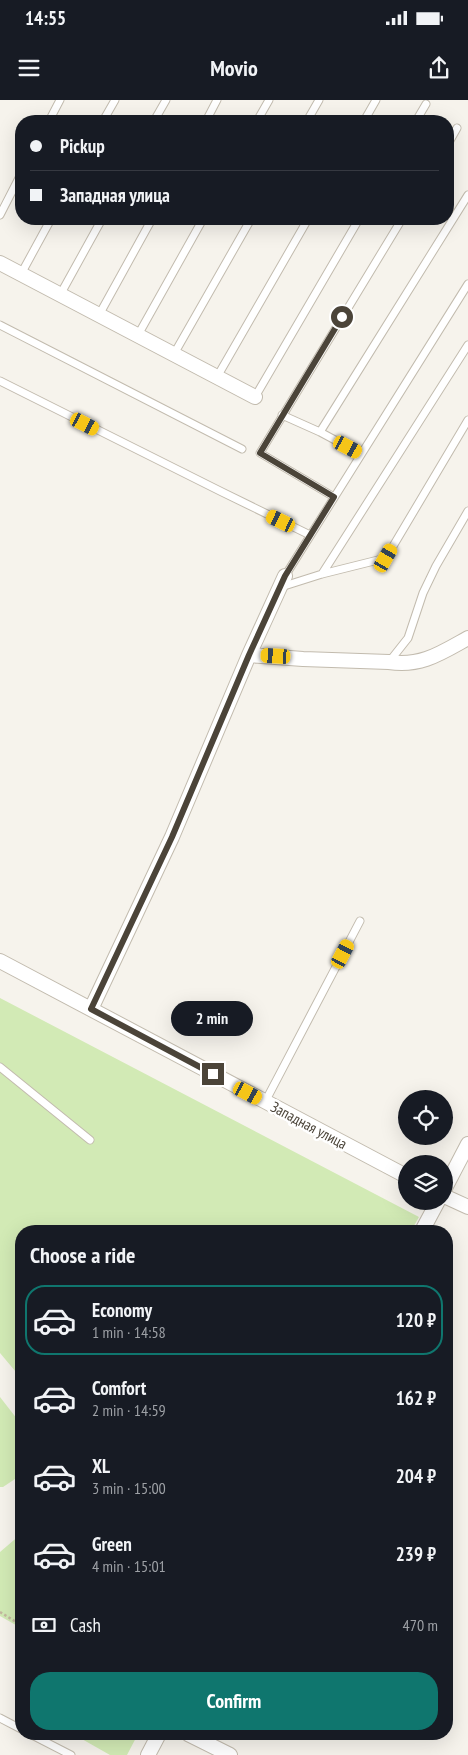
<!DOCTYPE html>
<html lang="en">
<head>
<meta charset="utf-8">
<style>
  :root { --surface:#171b24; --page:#20242c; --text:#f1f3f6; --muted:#9ea1a6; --line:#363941; --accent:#0f766e }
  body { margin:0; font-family:"PT Sans Narrow",sans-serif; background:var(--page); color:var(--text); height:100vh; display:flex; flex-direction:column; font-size:19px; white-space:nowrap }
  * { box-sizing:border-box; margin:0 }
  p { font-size:16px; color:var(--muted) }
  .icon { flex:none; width:28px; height:28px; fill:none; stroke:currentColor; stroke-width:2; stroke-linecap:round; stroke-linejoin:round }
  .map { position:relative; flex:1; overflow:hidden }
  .drawer { position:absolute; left:15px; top:1125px; width:438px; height:515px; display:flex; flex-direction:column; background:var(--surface); border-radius:20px; box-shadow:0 5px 20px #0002 }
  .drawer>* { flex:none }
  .hud { position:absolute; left:15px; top:15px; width:439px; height:110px; border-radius:20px; box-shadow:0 5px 20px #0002; display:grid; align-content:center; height:110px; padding:0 15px; background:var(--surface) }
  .fabs { position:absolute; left:398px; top:990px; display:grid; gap:10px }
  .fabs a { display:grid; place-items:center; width:55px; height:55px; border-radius:50%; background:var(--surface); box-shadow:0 5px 20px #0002; font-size:25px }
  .end { position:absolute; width:22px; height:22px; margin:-11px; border:6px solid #4b4439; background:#fff; box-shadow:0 0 0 2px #fff }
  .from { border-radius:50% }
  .bubble { position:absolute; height:35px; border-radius:18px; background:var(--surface); box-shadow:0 5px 20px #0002; font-size:16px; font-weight:700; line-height:35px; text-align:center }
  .car { position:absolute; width:15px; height:30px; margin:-15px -8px; border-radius:6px; box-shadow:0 0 4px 1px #0007; background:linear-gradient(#f5c518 24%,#345 0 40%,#f5c518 0 76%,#345 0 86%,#f5c518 0) }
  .hud b { display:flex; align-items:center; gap:18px; height:48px; font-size:19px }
  .hud b+b { border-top:1px solid var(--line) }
  .hud i { width:12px; height:12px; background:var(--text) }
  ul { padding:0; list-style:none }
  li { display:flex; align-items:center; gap:15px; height:70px; margin:0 10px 8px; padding:0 5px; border:2px solid transparent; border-radius:20px }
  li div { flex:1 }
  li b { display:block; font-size:19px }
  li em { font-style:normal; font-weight:700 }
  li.on { border-color:var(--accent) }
  li>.icon { width:45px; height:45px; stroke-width:1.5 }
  h2 { padding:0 15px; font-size:22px; line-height:60px }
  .pay { display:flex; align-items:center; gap:12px; height:55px; padding:0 15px; font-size:19px }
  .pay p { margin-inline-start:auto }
  .primary-button { display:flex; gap:10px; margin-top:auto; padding:10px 15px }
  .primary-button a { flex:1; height:58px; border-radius:20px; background:var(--accent); color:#fff; font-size:20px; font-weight:700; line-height:58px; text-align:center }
  .status { display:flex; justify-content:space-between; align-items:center; height:35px; padding:0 25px; background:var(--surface); direction:ltr }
  .status svg { height:14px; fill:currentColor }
  header { display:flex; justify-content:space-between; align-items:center; height:65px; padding:0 15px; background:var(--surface); font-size:22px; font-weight:700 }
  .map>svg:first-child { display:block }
  .green { fill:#d2eab5 }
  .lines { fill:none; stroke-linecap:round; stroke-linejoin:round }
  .service-casing { stroke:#c2bbae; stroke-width:9 }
  .minor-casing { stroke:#c2bbae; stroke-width:16 }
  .path { stroke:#c4b79f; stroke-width:2.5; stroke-dasharray:2.5 2.5; stroke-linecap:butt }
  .service { stroke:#fff; stroke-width:7 }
  .minor { stroke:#fff; stroke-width:14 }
  .route { stroke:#4b4439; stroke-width:6 }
  .labels { text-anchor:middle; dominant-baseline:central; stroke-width:5; stroke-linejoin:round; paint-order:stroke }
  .street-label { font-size:15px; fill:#4b4439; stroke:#fff }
</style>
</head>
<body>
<div class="status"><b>14:55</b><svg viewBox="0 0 49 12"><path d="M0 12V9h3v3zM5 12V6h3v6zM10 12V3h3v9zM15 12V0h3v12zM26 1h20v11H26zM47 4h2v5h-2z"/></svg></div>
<header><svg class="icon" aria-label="menu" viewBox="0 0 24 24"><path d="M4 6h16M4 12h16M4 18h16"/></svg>Movio<svg class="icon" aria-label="share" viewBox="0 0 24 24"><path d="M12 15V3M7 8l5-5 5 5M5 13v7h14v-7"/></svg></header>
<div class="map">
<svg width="468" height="1655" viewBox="0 0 468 1655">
  <rect width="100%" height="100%" fill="#f6f3ec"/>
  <!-- green -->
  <path class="green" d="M 0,898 L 419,1117 L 411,1131 L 21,1131 L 21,1278 L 0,1253 Z
    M 0,1297 L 21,1324 L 21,1375 L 3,1387 L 0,1387 Z
    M 21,1434 L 21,1528 L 0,1516 L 0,1452 Z
    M 73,1634 L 138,1634 L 127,1655 L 110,1655 Z"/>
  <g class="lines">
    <defs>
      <path id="service" d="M 49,21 L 60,0
        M 103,21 L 115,0
        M 154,21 L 166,0
        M 206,21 L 217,0
        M 257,21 L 269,0
        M 307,21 L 319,0
        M 364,21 L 376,0
        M 416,21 L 426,4
        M 448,44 L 457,28
        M 0,115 L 21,74
        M 21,174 L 51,119
        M 60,195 L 102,119
        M 99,215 L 152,119
        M 0,225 L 242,349
        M 138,235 L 203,119
        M 174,254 L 251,119
        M 217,277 L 308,119
        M 0,281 L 222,392 L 310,435
        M 255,297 L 359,119
        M 282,315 L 320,332 L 361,354
        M 320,332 L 468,95
        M 334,397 L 260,353 L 402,119
        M 322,474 L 468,245
        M 285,476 L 468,184
        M 281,487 L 322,474 L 386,458 L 468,320
        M 389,562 L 408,538 L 423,493 L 436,466 L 468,411
        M 0,967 L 90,1040
        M 265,1002 L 360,821
        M 0,1618 L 21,1629
        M 30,1634 L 71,1655"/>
      <path id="minor" d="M 0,163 L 255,297
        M 249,555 L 303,559 L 389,562 C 421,567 441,553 468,538
        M 0,861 L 406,1076
        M 91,909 L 172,737 L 249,555 L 285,476
        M 444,1090 L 468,1044
        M 444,1096 L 468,1107
        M 422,1131 L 438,1101
        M 188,1634 L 230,1655
        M 148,1655 L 159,1634"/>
    </defs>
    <!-- service casing -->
    <use href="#service" class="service-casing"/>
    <!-- minor casing -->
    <use href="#minor" class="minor-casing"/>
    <!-- path -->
    <path class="path" d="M 0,1512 L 21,1525"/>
    <!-- service -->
    <use href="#service" class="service"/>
    <!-- minor -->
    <use href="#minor" class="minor"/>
  </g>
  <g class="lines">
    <!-- route -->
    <path class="route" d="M 213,974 L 91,909 L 172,737 L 249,555 L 285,476 L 334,397 L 260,353 L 342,217"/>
  </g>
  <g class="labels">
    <!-- street labels -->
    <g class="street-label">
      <text transform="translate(309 1025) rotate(28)">Западная улица</text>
    </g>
  </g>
</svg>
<div class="fabs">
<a><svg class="icon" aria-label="locate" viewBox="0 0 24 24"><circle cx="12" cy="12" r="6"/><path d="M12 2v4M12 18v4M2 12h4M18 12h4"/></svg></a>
<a><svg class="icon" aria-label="layers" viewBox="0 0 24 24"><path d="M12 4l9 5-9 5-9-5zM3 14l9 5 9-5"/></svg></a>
</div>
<i class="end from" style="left:342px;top:217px"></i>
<i class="end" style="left:213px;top:974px"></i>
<div class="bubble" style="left:171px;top:901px;width:82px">2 min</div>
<i class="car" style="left:85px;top:324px;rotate:117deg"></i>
<i class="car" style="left:348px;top:347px;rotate:118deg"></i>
<i class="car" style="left:281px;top:421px;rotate:296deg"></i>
<i class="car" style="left:386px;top:458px;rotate:30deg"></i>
<i class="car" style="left:276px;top:556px;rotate:273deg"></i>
<i class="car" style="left:343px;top:854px;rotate:28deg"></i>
<i class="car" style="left:248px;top:993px;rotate:118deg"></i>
<div class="hud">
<b><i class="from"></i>Pickup</b>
<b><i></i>Западная улица</b>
</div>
<section class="drawer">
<h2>Choose a ride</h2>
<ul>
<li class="on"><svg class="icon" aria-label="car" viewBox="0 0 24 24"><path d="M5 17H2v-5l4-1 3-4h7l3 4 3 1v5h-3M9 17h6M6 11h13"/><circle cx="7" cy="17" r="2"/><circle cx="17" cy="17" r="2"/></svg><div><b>Economy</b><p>1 min · 14:58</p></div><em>120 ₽</em></li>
<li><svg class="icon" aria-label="car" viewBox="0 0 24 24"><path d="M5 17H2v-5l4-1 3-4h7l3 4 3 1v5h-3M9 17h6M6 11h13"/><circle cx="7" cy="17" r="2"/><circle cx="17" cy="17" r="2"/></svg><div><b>Comfort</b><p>2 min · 14:59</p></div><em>162 ₽</em></li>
<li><svg class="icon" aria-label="car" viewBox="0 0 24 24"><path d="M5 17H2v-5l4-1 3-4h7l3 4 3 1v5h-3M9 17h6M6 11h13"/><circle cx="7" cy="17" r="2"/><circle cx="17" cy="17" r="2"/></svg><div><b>XL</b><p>3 min · 15:00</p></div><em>204 ₽</em></li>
<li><svg class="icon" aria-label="car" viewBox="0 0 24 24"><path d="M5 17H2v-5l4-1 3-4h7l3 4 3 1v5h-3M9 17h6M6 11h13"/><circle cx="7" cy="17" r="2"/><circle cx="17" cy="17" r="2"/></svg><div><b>Green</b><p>4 min · 15:01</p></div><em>239 ₽</em></li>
</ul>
<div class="pay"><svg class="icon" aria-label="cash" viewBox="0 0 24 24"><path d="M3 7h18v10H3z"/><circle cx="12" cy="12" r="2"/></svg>Cash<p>470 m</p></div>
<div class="primary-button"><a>Confirm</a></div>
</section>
</div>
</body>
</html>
